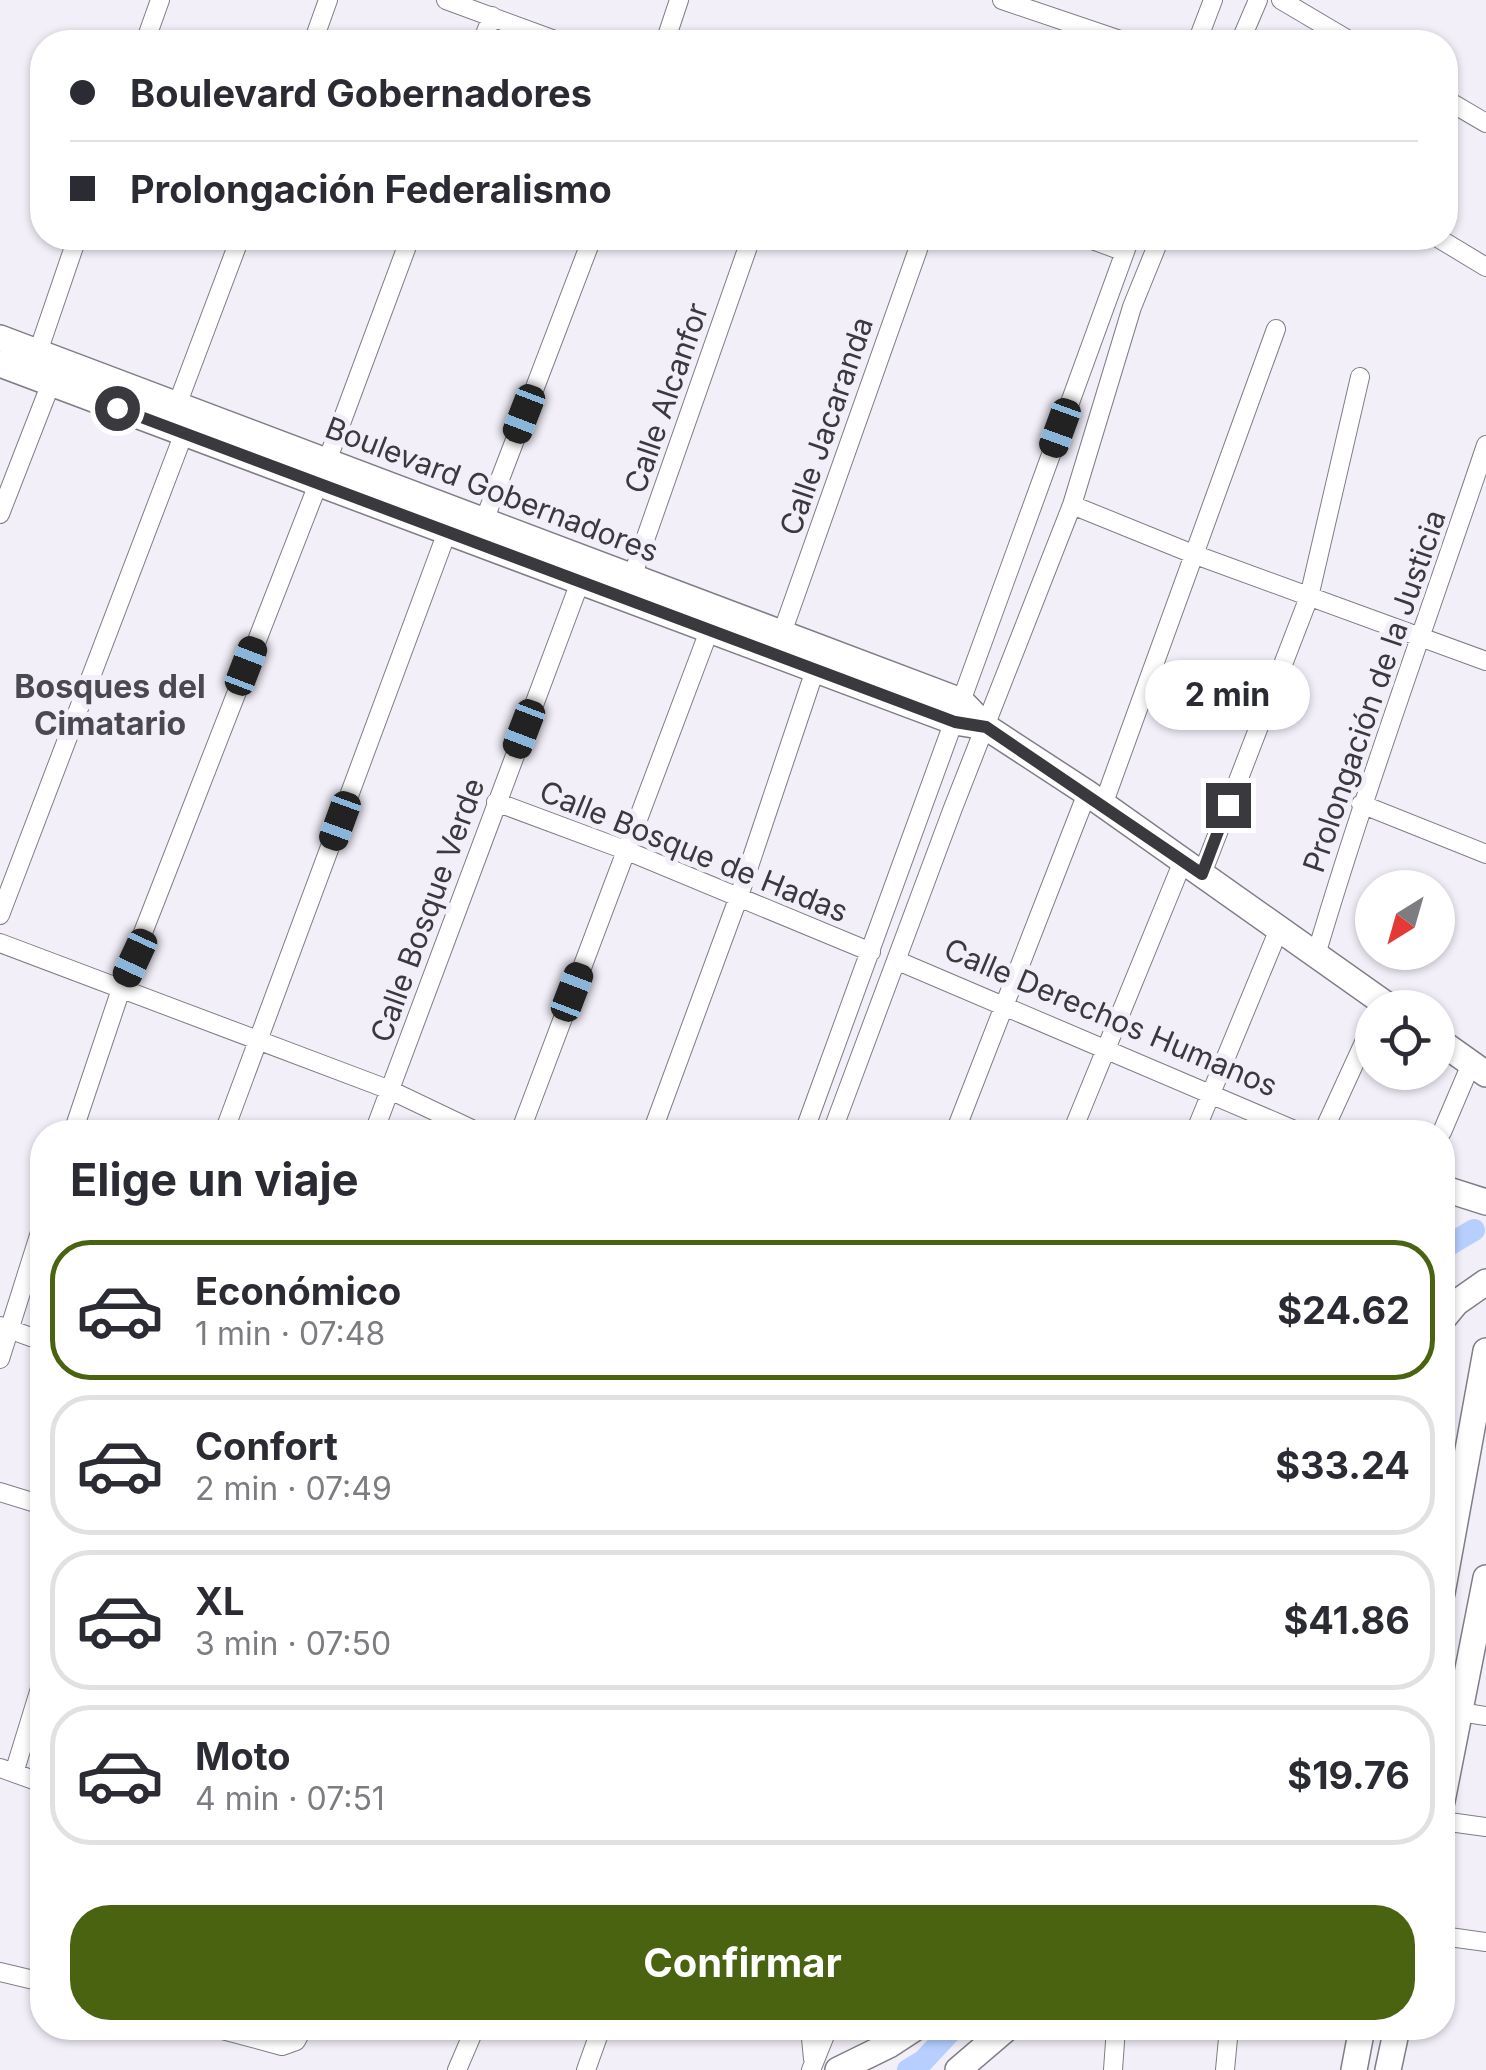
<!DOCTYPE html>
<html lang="es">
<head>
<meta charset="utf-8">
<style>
  :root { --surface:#fff; --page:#f7f7f7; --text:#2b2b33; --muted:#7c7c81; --line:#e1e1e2; --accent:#4a6311 }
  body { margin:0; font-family:Inter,sans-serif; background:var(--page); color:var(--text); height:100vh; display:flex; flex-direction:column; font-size:38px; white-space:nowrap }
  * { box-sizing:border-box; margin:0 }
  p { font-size:32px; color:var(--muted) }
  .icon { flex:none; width:55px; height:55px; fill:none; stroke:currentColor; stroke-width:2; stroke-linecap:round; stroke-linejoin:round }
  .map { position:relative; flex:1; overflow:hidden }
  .panel { position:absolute; left:30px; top:1120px; width:1425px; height:920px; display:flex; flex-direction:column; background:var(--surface); border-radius:40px; box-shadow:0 2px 8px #0004 }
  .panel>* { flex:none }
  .hud { position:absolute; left:30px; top:30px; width:1428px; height:220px; border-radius:40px; box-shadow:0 2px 8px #0004; display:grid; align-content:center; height:220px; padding:0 40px; background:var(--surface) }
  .needle { width:65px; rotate:217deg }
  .tools { position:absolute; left:1355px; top:870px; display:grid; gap:20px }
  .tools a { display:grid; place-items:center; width:100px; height:100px; border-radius:50%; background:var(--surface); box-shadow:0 2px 8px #0004; font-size:50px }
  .end { position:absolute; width:45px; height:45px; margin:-22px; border:12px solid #3a393d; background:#fff; box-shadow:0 0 0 5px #fff }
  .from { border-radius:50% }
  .bubble { position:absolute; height:70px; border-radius:35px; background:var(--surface); box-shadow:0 2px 8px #0004; font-size:32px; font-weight:700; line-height:70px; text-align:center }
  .car { position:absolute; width:30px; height:60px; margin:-30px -15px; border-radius:12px; box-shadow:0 0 8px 2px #0007; background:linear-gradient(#222 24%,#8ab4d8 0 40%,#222 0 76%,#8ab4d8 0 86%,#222 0) }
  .hud b { display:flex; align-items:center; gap:35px; height:95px; font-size:38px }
  .hud b+b { border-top:2px solid var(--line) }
  .hud i { width:25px; height:25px; background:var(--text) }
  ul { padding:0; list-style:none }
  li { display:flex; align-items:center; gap:30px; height:140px; margin:0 20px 15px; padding:0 20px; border:5px solid var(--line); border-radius:40px }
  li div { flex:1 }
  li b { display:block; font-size:38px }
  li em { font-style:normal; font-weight:700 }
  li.on { border-color:var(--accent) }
  li>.icon { width:90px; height:90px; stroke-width:1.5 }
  h2 { padding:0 40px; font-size:45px; line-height:120px }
  .action { display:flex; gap:20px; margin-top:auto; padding:20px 40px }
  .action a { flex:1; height:115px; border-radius:40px; background:var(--accent); color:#fff; font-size:40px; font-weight:700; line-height:115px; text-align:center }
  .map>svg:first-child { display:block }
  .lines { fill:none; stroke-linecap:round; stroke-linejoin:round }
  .canal { stroke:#b6cffe; stroke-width:22 }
  .street-casing { stroke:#7f7d85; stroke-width:20 }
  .secondary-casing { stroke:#7f7d85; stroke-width:28 }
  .street { stroke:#fff; stroke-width:18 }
  .secondary { stroke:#fff; stroke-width:25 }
  .route { stroke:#3a393d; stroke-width:12 }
  .labels { text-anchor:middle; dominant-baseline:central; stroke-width:10; stroke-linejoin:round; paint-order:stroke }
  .street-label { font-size:30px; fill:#3a393d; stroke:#f2eff9 }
  .neighbourhood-label { font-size:32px; font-weight:bold; fill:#4b4950; stroke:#f2eff9 }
</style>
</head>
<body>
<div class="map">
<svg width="1486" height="2070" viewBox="0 0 1486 2070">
  <rect width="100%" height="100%" fill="#f2eff9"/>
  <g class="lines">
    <!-- canal -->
    <path class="canal" d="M 1442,1249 L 1474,1230
      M 908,2070 L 923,2061 L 954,2028"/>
    <defs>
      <path id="street" d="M 446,0 L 560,42
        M 1002,0 L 1126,42
        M 1281,0 L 1352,42
        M 145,42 L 160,0
        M 313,42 L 328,0
        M 482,42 L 492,16
        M 665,42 L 679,0
        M 1197,42 L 1213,0
        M 1240,42 L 1258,0
        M 1445,99 L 1486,123
        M 1087,238 L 1125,252
        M 1438,238 L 1486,267
        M 38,352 L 77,238
        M 177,405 L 240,238
        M 1072,505 L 1193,554 L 1486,661
        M 0,514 L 51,383
        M 484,521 L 592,238
        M 632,577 L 751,238
        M 782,633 L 922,238
        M 496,802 L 625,850 L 871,952
        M 1361,804 L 1486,854
        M 1103,805 L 1276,329
        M 1202,874 L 1309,597 L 1360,377
        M 0,915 L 184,433
        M 0,943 L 390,1090 L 478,1132
        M 1316,955 C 1367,783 1429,615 1486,445
        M 898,961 L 1299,1132
        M 73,1132 L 121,989 L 327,461 L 410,238
        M 224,1132 L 447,532
        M 374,1132 L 580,582
        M 520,1132 L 712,623
        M 652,1132 L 739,896 L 815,670
        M 804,1132 L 1130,238
        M 832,1132 L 953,808 L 1072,505 L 1132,307 L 1160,238
        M 955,1132 L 1087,793
        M 1072,1132 L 1183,861
        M 1195,1132 L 1279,929
        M 1323,1132 L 1372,1025
        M 1442,1132 L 1471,1064
        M 0,1326 L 42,1341
        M 0,1359 L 42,1226
        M 0,1492 L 42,1505
        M 1460,1712 L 1486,1716
        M 0,1768 L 42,1783
        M 14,1773 L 42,1682
        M 1442,1821 L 1486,1827
        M 1442,1936 L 1486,1942
        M 0,1972 L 42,1982
        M 215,2028 L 282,2046 L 296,2041 L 303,2028
        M 810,2028 L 813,2059
        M 457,2070 L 475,2028
        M 586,2070 L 601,2028
        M 811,2070 L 828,2028
        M 1113,2070 L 1116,2028
        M 1225,2070 L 1229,2028"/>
      <path id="secondary" d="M 0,338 L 961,701 L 986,727 L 1087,793 L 1391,1008
        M 0,364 L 955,722 L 986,727
        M 1438,1040 L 1486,1074
        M 1442,1188 L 1486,1202
        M 1442,1320 L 1456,1303 L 1486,1282
        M 1442,1593 L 1486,1351
        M 1442,1801 L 1486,1578
        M 838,2070 L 889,2045 L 915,2028
        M 958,2070 L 1007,2028
        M 1354,2070 L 1362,2028
        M 1388,2070 L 1397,2028"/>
    </defs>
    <!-- street casing -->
    <use href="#street" class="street-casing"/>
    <!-- secondary casing -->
    <use href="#secondary" class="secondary-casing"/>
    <!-- street -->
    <use href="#street" class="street"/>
    <!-- secondary -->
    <use href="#secondary" class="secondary"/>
  </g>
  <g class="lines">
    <!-- route -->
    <path class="route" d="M 117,408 L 955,722 L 986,727 L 1202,874 L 1228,805"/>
  </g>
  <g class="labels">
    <!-- street labels -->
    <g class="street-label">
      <text transform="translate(666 398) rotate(-71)">Calle Alcanfor</text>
      <text transform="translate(826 426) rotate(-71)">Calle Jacaranda</text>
      <text transform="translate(492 489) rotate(21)">Boulevard Gobernadores</text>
      <text transform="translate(1374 691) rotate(-71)">Prolongación de la Justicia</text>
      <text transform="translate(694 851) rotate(22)">Calle Bosque de Hadas</text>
      <text transform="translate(427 910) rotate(-70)">Calle Bosque Verde</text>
      <text transform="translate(1111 1017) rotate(23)">Calle Derechos Humanos</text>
    </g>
    <!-- neighbourhood labels -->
    <g class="neighbourhood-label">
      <text x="110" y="686">Bosques del<tspan x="110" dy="37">Cimatario</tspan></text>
    </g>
  </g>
</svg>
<div class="tools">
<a><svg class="needle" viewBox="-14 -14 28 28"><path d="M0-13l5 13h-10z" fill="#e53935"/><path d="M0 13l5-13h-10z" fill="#7c7c81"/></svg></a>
<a><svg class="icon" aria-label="locate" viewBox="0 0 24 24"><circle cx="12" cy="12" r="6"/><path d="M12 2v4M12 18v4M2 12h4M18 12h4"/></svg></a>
</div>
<i class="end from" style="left:117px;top:408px"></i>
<i class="end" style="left:1228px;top:805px"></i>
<div class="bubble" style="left:1145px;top:660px;width:165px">2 min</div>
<i class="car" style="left:524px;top:414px;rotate:201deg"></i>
<i class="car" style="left:1060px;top:428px;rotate:200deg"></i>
<i class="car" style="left:246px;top:666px;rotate:21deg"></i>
<i class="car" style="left:524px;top:729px;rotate:201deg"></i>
<i class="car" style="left:340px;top:821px;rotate:200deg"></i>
<i class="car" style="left:135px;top:958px;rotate:205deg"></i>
<i class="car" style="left:572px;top:992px;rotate:21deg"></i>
<div class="hud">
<b><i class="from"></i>Boulevard Gobernadores</b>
<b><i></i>Prolongación Federalismo</b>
</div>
<section class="panel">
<h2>Elige un viaje</h2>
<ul>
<li class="on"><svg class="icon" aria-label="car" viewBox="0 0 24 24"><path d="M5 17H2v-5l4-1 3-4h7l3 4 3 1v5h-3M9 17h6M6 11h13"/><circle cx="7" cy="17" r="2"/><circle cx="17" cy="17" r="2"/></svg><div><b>Económico</b><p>1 min · 07:48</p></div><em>$24.62</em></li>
<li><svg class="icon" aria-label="car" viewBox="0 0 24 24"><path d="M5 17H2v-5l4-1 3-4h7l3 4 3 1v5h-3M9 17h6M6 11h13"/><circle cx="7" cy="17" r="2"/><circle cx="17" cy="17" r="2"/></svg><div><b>Confort</b><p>2 min · 07:49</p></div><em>$33.24</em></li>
<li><svg class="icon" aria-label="car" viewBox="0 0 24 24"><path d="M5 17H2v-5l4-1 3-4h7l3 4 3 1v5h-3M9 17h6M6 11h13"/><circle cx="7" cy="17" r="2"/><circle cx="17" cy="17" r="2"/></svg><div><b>XL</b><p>3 min · 07:50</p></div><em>$41.86</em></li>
<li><svg class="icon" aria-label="car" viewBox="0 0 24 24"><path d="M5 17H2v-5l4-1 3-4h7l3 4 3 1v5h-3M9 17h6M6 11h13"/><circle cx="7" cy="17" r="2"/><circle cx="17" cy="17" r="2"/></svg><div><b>Moto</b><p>4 min · 07:51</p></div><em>$19.76</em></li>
</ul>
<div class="action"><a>Confirmar</a></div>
</section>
</div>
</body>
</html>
